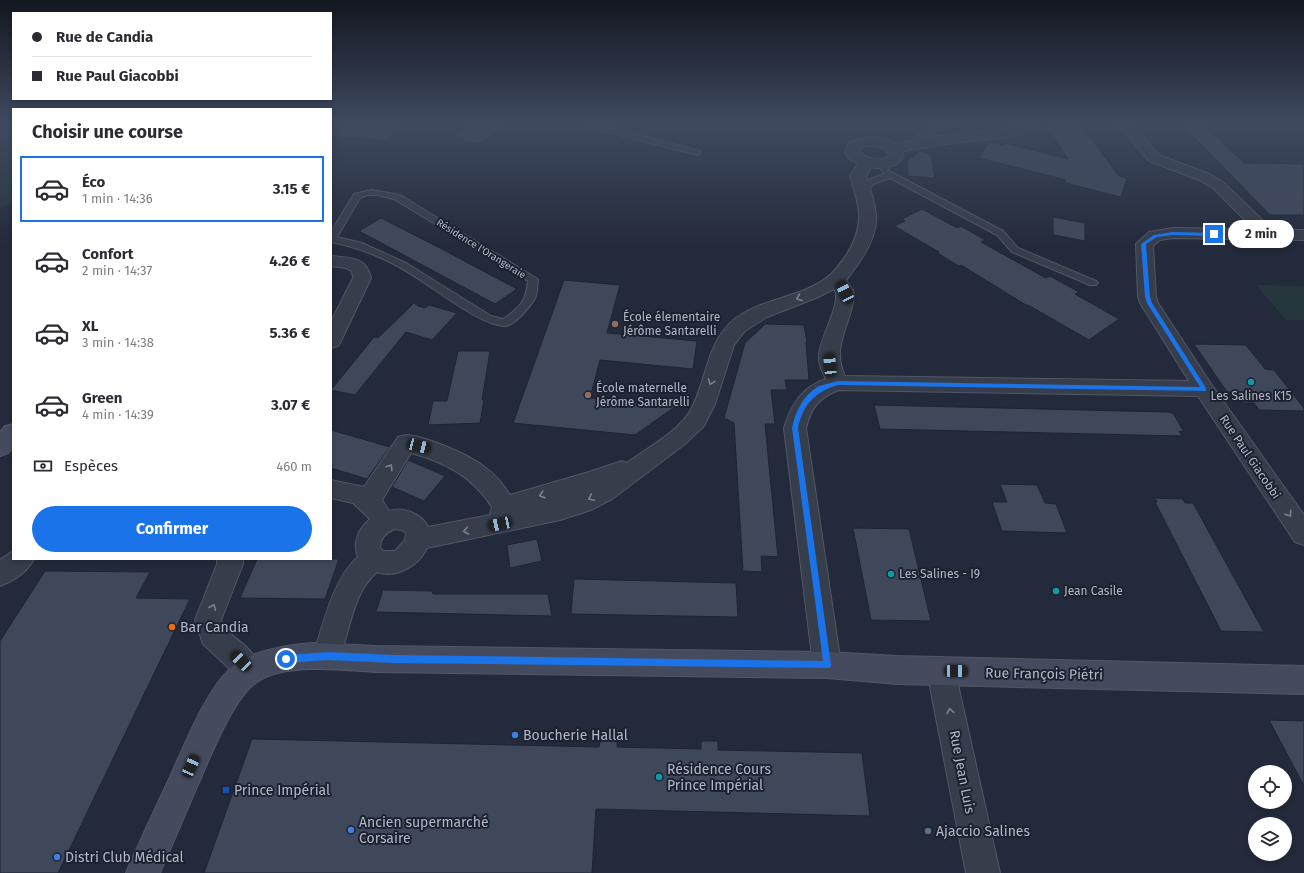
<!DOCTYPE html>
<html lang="fr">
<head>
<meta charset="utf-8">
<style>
  :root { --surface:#fff; --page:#f2f2f3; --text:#2b2b33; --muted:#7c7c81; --line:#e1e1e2; --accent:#1a73e8 }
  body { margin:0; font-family:"Fira Sans",sans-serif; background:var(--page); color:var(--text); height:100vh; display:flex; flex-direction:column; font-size:15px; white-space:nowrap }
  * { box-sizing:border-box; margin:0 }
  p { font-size:13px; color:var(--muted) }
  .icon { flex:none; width:22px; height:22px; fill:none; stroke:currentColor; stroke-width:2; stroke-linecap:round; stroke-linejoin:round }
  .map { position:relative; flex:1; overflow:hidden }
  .sheet { position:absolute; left:12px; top:108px; width:320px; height:452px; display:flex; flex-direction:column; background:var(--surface); border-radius:0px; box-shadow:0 2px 6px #0003 }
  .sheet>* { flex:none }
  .hud { position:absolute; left:12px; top:12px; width:320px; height:88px; border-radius:0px; box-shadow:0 2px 6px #0003; display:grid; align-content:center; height:88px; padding:0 20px; background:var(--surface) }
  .buttons { position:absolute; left:1248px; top:765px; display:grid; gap:8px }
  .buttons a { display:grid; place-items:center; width:44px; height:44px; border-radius:50%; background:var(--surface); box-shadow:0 2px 6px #0003; font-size:20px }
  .end { position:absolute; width:18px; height:18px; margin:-9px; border:5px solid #1a73e8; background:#fff; box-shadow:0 0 0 2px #fff }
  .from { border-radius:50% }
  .bubble { position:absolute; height:28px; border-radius:14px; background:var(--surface); box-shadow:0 2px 6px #0003; font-size:13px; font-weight:700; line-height:28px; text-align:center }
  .car { position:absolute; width:12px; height:24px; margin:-12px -6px; border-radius:5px; box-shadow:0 0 3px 1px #0007; background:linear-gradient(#222 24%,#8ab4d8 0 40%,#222 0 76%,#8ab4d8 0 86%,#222 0) }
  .hud b { display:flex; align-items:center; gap:14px; height:38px; font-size:15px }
  .hud b+b { border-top:1px solid var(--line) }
  .hud i { width:10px; height:10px; background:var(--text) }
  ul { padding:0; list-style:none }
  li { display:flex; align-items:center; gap:12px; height:66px; margin:0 8px 6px; padding:0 12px; border:2px solid transparent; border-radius:0px }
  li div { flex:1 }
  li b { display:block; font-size:15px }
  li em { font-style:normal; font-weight:700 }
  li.selected { border-color:var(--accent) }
  li>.icon { width:36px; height:36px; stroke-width:1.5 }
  h2 { padding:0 20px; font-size:18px; line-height:48px }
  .pay { display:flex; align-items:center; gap:10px; height:44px; padding:0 20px; font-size:15px }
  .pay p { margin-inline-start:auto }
  .primary-button { display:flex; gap:8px; margin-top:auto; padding:8px 20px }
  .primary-button a { flex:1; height:46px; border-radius:24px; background:var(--accent); color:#fff; font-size:16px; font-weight:700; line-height:46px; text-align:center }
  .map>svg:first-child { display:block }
  .green { fill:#25373c }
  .building { fill:#3f485b; stroke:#1e2432 }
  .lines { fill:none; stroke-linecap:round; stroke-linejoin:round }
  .lane-casing { stroke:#525766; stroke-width:2 }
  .street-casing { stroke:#525766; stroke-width:2 }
  .secondary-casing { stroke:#525766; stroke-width:2 }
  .lane { fill:#363d4b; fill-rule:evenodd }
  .street { fill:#363d4b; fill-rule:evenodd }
  .secondary { fill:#454b5e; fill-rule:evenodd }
  .oneway { stroke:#7a808f }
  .route { fill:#1a73e8 }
  .education-dot { fill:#8d6e63; stroke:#1c2230; stroke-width:1.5 }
  .culture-dot { fill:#0f9aa8; stroke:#1c2230; stroke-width:1.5 }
  .food-dot { fill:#e8710a; stroke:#1c2230; stroke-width:1.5 }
  .shop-dot { fill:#3f7fe0; stroke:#1c2230; stroke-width:1.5 }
  .transit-dot { fill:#1a4fb4; stroke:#1c2230; stroke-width:1.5 }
  .service-dot { fill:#5c6f8a; stroke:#1c2230; stroke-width:1.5 }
  .labels { text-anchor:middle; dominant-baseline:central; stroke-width:4; stroke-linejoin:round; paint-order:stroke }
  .far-street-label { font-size:10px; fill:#b2b7c7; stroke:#1c2230 }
  .poi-label { font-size:12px; fill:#b2b7c7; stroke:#1c2230; text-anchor:start }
  .street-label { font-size:12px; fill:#b2b7c7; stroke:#1c2230 }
  .near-poi-label { font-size:14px; fill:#b2b7c7; stroke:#1c2230; text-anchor:start }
  .near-street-label { font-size:14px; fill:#b2b7c7; stroke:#1c2230 }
</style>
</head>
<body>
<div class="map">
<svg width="1304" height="873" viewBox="0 0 1304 873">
  <rect width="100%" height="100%" fill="#232a3b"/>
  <!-- green -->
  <path class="green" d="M 0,124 L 13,124 L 13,202 L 0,208 Z
    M 1256,285 L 1304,286 L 1304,320 L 1286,320 Z"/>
  <!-- building -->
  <path class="building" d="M 342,124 L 400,124 L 386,141 L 341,137 Z
    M 472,124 L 508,124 L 478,144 L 452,137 Z
    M 1045,124 L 1080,124 L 1119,176 L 1127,178 L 1121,197 L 1065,183 L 1066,180 L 979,158 L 989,142 L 1003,145 L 1005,143 L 1068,159 Z
    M 1187,124 L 1203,124 L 1244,163 L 1304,164 L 1304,215 L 1270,215 L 1184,127 Z
    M 921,151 L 931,155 L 935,178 L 908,176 L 907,161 Z
    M 922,209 L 957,228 L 961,226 L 985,240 L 981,242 L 1046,278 L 1050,276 L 1079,292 L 1075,294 L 1119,319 L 1089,340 L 1028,305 L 1026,305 L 961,265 L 959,266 L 937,253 L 939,252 L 894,226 L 905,221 L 902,219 Z
    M 1053,217 L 1085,223 L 1085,241 L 1053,235 Z
    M 381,218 L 440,248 L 517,289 L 495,304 L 359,231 Z
    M 564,280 L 620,285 L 607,333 L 697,341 L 693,369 L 600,360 L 590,398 L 676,406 L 635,435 L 513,423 Z
    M 414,303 L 418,306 L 425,308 L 429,305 L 457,313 L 432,340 L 406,332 L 355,395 L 331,390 L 374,337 L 378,338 Z
    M 765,324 L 804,325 L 807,342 L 806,342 L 809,380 L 785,380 L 787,390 L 771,390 L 775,424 L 765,424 L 778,557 L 761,556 L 762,572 L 743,571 L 734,423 L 724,418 L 745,343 Z
    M 1194,344 L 1246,345 L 1265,369 L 1274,370 L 1304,408 L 1304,411 L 1259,410 L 1254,403 L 1242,403 L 1235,392 L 1227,392 Z
    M 458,351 L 490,351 L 482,400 L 484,400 L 480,423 L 428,425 L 433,401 L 447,401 Z
    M 874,405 L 1167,412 L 1173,413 L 1184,432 L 1179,431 L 1182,436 L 880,429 Z
    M 331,430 L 390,447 L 367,479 L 331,468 Z
    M 408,460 L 445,476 L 424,501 L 392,487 Z
    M 1000,484 L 1037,485 L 1045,503 L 1056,504 L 1067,533 L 1002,531 L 992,502 L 1007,502 Z
    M 1155,498 L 1183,499 L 1185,503 L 1193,503 L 1264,632 L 1221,631 L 1155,502 L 1157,502 Z
    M 853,528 L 909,529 L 931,621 L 871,620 Z
    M 537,539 L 542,561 L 510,568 L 507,545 Z
    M 257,559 L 339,559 L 325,599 L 240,598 Z
    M 45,571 L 150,572 L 136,598 L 190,599 L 58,873 L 0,873 L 0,641 Z
    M 574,579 L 736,583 L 738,617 L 571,614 Z
    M 383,590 L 432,591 L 433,594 L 548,594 L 552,616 L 376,612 Z
    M 1269,720 L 1304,721 L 1304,786 Z
    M 601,738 L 617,739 L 617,747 L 701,749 L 701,741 L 718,741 L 718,750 L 862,753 L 870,816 L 596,809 L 592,873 L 204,873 L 252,739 L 599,747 Z"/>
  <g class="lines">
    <defs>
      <path id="lane" d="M 583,124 L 596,124 L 700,151 L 701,153 L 697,155 L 584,126 Z
        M 944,124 L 955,124 L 923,137 L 920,145 L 914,145 L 913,143 L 917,134 Z
        M 881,161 L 887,161 L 889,171 L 1003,231 L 1018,248 L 1096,281 L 1098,283 L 1096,285 L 1090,285 L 1012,252 L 997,235 L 890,178 L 876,183 L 865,191 L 859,191 L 858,189 L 859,187 L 870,179 L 884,174 L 880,168 Z
        M 372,190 L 400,195 L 536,278 L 538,280 C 537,285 538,293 535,298 C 531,306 514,326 505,326 C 479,326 425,280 399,267 C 378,255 355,247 331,242 L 331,232 L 354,194 ZM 367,195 L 377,195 L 394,199 L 528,281 C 526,301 520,308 503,319 L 491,316 L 406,263 L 362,243 L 337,237 L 360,198 Z"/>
      <path id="street" d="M 1021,124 L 1037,124 L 1024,134 L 1010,137 L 952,143 L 903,151 L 902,159 C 896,168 881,169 871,167 L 866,176 C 870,189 875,201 876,215 C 878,238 860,263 846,280 L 853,290 L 854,297 C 850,327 831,346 845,376 L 1189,381 L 1140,303 L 1138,297 L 1136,244 L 1149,232 L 1173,228 L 1254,229 L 1213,188 L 1199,180 L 1149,161 L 1118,124 L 1132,124 L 1159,155 L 1209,174 L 1223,182 L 1273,230 L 1304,230 L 1304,240 L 1173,238 L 1160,240 L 1153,246 L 1156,297 L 1158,303 L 1211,384 L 1304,515 L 1304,545 L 1295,542 L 1198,396 L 839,390 C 818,398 811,408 806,428 L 841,665 L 837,675 L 827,678 L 817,675 L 813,665 L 784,428 C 791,405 802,387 826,379 C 822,372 818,364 819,355 C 819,339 843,302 834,289 L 816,298 L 767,317 L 745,331 L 734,345 L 715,404 L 704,426 L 685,444 L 612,499 L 591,510 L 560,520 L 427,548 C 419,565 397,579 377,572 C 351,594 350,635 337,665 L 327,669 L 317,665 L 313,656 C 323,626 333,578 358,557 C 352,543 359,528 370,519 L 353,503 L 331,498 L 331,480 L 364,487 L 398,437 C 401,436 404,435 407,435 C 428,437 471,455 487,469 C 497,476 503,485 510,495 L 589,472 L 622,461 L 627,463 C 647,448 678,432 690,411 C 705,386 705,354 724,330 C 750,297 800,301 830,275 C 837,269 842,261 847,254 C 865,225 860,207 850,176 L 858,164 L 851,160 L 845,153 L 848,143 C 863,136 882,135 896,144 L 937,136 L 1010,129 ZM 869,145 L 879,147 L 889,153 L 888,157 C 878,162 867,158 859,152 L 860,148 ZM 411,453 C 445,462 473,477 492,507 L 490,515 L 428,527 C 422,514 403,506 389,511 L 382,500 ZM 394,529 L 402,530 L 406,533 L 405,540 L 395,551 L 383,551 L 380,547 C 381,537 386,533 394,529 Z
        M 331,256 C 350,258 366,256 371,278 L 341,341 L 338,346 L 331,348 L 331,322 L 353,278 L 352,271 L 346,268 L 331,266 Z
        M 13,551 L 13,559 L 34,559 C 27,572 13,581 0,586 L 0,560 Z
        M 217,559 L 243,559 L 243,564 L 221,620 C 226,634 242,641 251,652 C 256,658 259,664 262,671 L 258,681 L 248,685 L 238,681 L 231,670 L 203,644 L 195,620 L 217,564 Z
        M 941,657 L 951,661 L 955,671 L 1000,873 L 966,873 L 927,671 L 931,661 Z"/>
      <path id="secondary" d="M 13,424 L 13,447 L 8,453 L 0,456 L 0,432 L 5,426 Z
        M 312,643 L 377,646 L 827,652 L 897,656 L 1304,666 L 1304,694 L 897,684 L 827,678 L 377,672 C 343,670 291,663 260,680 C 233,695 209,761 196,789 C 184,817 172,845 160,873 L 126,873 C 139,842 154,812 168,781 C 183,750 209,679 239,662 C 260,649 287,645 312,643 Z"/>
    </defs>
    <!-- lane casing -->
    <use href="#lane" class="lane-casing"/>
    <!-- street casing -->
    <use href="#street" class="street-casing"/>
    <!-- secondary casing -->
    <use href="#secondary" class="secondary-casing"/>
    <!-- lane -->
    <use href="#lane" class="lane"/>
    <!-- street -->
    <use href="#street" class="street"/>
    <!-- secondary -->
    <use href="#secondary" class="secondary"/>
  </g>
  <!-- one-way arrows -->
  <defs><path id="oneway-chevron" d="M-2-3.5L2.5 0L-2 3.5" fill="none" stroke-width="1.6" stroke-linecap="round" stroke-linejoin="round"/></defs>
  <g class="oneway">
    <use href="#oneway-chevron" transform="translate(799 298) rotate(158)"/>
    <use href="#oneway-chevron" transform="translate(711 382) rotate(110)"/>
    <use href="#oneway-chevron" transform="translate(390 467) rotate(-57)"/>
    <use href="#oneway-chevron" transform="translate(542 495) rotate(164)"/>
    <use href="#oneway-chevron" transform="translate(591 498) rotate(155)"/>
    <use href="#oneway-chevron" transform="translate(1289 514) rotate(56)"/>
    <use href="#oneway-chevron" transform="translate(466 531) rotate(168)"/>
    <use href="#oneway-chevron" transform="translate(213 607) rotate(-68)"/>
    <use href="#oneway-chevron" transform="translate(950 711) rotate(-101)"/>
  </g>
  <!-- sky -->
  <linearGradient id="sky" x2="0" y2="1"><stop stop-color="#131720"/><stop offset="0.5" stop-color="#3f4a60"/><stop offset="1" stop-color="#3f4a60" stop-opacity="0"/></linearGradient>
  <rect width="1304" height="246" fill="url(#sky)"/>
  <!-- route -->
  <path class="route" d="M 1173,232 L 1214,233 L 1216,234 L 1214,236 L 1173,235 L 1157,237 L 1146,244 L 1150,297 L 1152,303 L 1206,388 L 1206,391 L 838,385 C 815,392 803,404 798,428 L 831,665 L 830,668 L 394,663 L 328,660 L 286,663 L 283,662 L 282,659 L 286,655 L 328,652 L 394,655 L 823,661 L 792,428 C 795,412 804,394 819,386 C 825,384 832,383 838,381 L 1200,387 L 1147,303 L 1145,297 L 1141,244 L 1154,235 Z"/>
  <!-- markers -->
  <g class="education-dot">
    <circle cx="615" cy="324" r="4"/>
    <circle cx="588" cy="395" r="4"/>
  </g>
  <g class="culture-dot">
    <circle cx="1251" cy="382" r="4"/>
    <circle cx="891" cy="574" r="4"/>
    <circle cx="1056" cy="591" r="4"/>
    <circle cx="659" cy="777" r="4"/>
  </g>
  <circle class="food-dot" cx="172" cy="627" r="4"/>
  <g class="shop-dot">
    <circle cx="515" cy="735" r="4"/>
    <circle cx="351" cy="830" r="4"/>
    <circle cx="57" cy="857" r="4"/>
  </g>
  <rect class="transit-dot" x="222" y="786" width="8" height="8" rx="2"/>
  <circle class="service-dot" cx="928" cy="831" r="4"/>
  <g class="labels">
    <!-- far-street labels -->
    <g class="far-street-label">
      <text transform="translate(481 249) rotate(32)">Résidence l'Orangeraie</text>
    </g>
    <!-- poi labels -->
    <g class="poi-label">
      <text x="623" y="317">École élementaire<tspan x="623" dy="14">Jérôme Santarelli</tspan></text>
      <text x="596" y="388">École maternelle<tspan x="596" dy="14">Jérôme Santarelli</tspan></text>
      <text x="1251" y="396" text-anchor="middle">Les Salines K15</text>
      <text x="899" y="574">Les Salines - I9</text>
      <text x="1064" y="591">Jean Casile</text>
    </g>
    <!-- street labels -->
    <g class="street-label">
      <text transform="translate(1250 457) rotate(56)">Rue Paul Giacobbi</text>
    </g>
    <!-- near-poi labels -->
    <g class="near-poi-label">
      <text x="180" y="627">Bar Candia</text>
      <text x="523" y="735">Boucherie Hallal</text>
      <text x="667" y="769">Résidence Cours<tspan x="667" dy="16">Prince Impérial</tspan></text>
      <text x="234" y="790">Prince Impérial</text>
      <text x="359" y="822">Ancien supermarché<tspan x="359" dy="16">Corsaire</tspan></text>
      <text x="936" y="831">Ajaccio Salines</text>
      <text x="65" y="857">Distri Club Médical</text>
    </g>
    <!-- near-street labels -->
    <g class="near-street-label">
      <text transform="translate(1044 674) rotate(1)">Rue François Piétri</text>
      <text transform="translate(962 772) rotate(79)">Rue Jean Luis</text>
    </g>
  </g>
</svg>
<div class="buttons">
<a><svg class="icon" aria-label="locate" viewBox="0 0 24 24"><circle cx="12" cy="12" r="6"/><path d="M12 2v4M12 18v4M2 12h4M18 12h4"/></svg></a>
<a><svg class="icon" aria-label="layers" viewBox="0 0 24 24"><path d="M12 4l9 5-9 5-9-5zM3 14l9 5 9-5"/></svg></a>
</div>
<i class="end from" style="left:286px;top:659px"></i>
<i class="end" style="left:1214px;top:234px"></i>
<div class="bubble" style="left:1228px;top:220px;width:66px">2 min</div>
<i class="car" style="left:845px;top:292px;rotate:333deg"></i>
<i class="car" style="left:830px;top:365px;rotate:355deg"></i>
<i class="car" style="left:419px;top:446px;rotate:105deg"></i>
<i class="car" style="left:500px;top:524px;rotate:258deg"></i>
<i class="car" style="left:241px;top:661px;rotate:314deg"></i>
<i class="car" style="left:956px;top:671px;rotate:91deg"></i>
<i class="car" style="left:191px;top:766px;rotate:24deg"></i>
<div class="hud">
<b><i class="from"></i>Rue de Candia</b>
<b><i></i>Rue Paul Giacobbi</b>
</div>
<section class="sheet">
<h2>Choisir une course</h2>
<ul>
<li class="selected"><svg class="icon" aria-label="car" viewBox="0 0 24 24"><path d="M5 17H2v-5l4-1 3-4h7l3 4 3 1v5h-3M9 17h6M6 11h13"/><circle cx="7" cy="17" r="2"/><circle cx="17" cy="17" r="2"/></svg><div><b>Éco</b><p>1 min · 14:36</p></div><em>3.15 €</em></li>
<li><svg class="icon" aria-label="car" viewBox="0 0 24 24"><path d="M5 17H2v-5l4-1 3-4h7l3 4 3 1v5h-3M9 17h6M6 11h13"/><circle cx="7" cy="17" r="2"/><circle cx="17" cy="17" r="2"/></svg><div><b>Confort</b><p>2 min · 14:37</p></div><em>4.26 €</em></li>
<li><svg class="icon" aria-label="car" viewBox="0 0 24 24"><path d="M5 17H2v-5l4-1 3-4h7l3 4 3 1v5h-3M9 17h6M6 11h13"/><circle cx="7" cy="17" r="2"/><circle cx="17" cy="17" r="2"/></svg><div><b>XL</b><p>3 min · 14:38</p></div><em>5.36 €</em></li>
<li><svg class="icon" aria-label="car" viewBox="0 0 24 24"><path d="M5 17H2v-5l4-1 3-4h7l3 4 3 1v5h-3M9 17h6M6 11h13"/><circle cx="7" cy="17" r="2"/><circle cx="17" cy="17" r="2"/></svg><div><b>Green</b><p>4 min · 14:39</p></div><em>3.07 €</em></li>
</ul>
<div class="pay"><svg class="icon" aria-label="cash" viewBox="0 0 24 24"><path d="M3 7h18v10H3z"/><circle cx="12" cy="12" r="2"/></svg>Espèces<p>460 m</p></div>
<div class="primary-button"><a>Confirmer</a></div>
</section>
</div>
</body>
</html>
